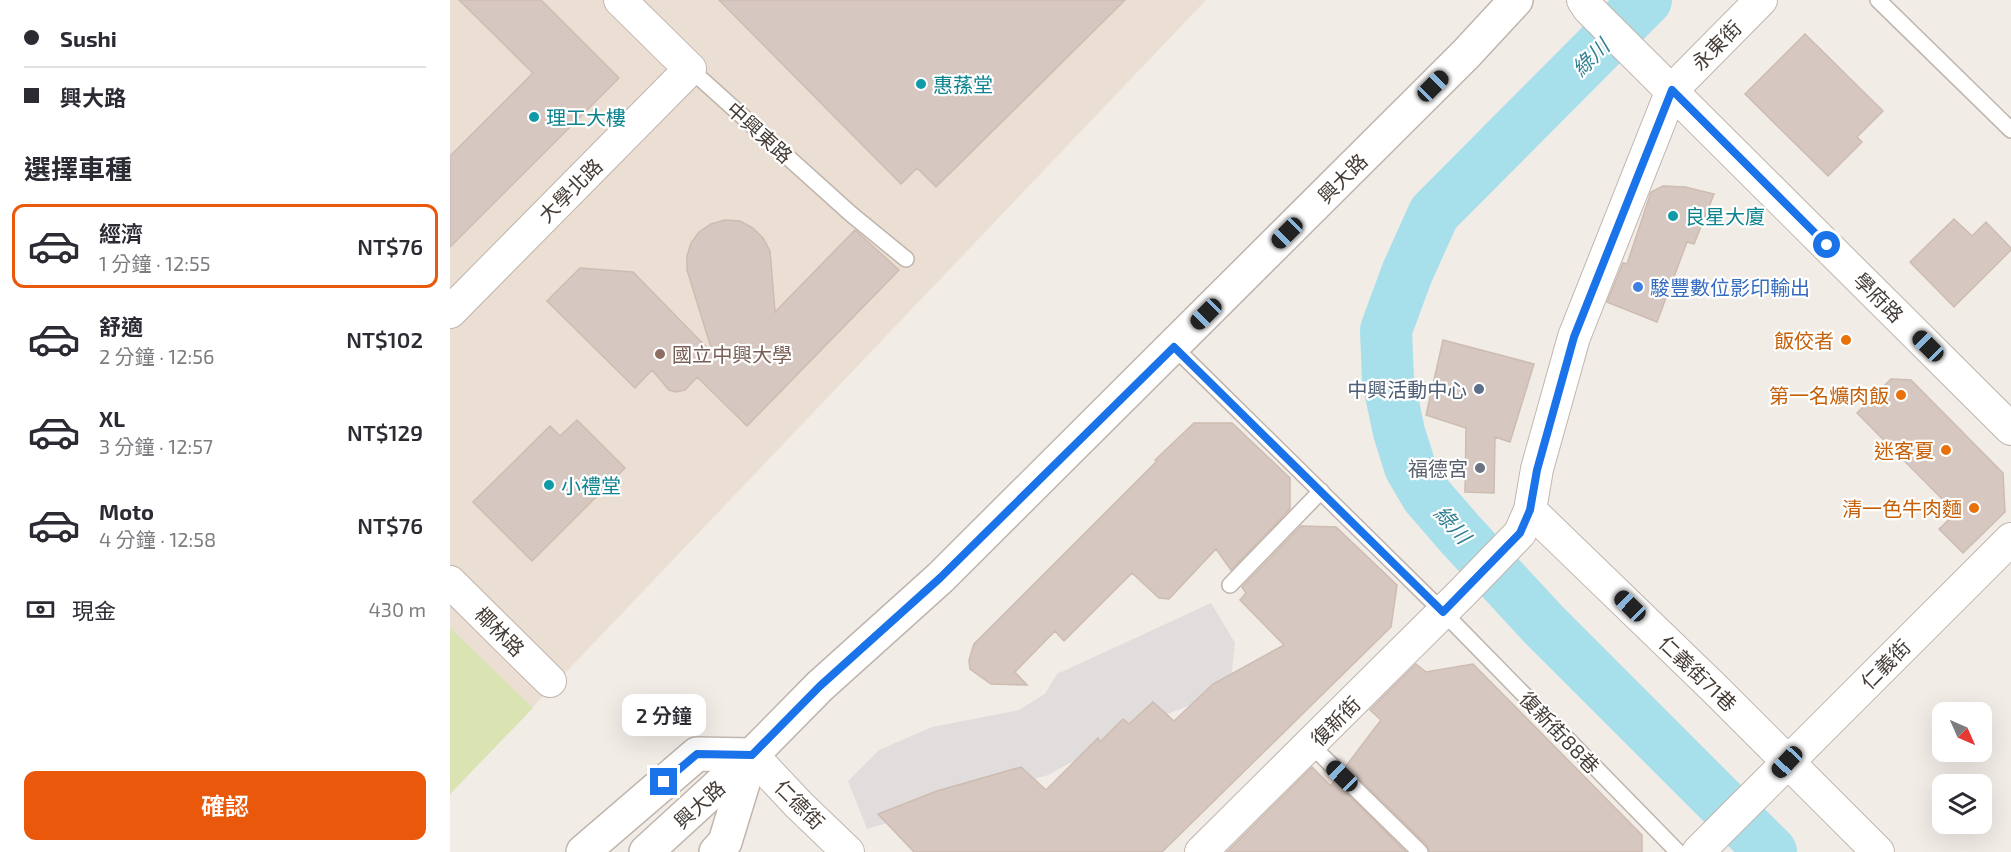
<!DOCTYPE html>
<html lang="zh-TW">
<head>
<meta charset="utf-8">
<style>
  :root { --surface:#fff; --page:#f7f7f7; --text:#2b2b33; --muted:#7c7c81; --line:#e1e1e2; --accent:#ea580c }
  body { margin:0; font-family:"Exo 2","Noto Sans TC",sans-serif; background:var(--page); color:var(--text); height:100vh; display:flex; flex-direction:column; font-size:22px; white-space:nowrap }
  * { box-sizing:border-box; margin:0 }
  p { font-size:20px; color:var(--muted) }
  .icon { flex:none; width:33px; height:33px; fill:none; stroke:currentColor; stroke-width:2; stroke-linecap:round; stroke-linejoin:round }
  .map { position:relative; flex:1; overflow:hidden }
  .sheet { display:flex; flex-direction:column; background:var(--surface); width:450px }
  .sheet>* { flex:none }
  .top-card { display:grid; align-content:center; height:132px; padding:0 24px; background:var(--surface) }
  .needle { width:39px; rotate:135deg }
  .buttons { position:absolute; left:1482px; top:702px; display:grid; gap:12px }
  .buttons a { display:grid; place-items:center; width:60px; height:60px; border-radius:12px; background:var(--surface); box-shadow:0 6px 24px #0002; font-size:30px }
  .end { position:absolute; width:27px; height:27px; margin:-14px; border:8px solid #1a73e8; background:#fff; box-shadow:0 0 0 3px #fff }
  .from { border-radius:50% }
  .bubble { position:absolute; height:42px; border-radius:12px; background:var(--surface); box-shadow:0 6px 24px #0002; font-size:20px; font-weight:600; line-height:42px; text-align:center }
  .car { position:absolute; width:18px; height:36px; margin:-18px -9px; border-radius:8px; box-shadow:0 0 4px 2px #0007; background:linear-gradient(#222 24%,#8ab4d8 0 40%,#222 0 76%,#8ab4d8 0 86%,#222 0) }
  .top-card b { display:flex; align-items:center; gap:21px; height:57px; font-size:22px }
  .top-card b+b { border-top:2px solid var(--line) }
  .top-card i { width:15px; height:15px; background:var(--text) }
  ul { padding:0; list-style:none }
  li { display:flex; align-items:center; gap:18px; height:84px; margin:0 12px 9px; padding:0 12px; border:3px solid transparent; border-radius:12px }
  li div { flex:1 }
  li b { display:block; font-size:22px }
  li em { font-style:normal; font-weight:600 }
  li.selected { border-color:var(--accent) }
  li>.icon { width:54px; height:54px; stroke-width:1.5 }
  h2 { padding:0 24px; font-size:27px; line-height:72px }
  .pay { display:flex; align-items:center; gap:15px; height:66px; padding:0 24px; font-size:22px }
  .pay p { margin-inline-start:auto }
  .primary-button { display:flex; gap:12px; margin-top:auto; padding:12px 24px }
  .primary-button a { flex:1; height:69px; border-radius:12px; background:var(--accent); color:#fff; font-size:24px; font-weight:600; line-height:69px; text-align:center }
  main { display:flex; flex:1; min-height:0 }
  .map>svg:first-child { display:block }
  .education { fill:#ebded2 }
  .green { fill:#d9e4b2 }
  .parking { fill:#e1dddc }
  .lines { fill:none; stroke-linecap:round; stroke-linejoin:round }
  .river { stroke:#a7dfeb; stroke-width:52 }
  .building { fill:#d6c8c0; stroke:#cdbcb1; stroke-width:1.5 }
  .service-casing { stroke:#c0b5ad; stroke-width:18 }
  .minor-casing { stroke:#c0b5ad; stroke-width:34 }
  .tertiary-casing { stroke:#c0b5ad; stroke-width:36 }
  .service { stroke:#fff; stroke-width:15 }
  .minor { stroke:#fff; stroke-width:32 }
  .tertiary { stroke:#fff; stroke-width:33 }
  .route { stroke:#1a73e8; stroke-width:8 }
  .culture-dot { fill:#0f9aa8; stroke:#fff; stroke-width:2 }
  .shop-dot { fill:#3f7fe0; stroke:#fff; stroke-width:2 }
  .food-dot { fill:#e8710a; stroke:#fff; stroke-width:2 }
  .education-dot { fill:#8d6e63; stroke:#fff; stroke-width:2 }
  .service-dot { fill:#5c6f8a; stroke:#fff; stroke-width:2 }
  .worship-dot { fill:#6b7280; stroke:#fff; stroke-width:2 }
  .labels { text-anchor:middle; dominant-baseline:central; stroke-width:4.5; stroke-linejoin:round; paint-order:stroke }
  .street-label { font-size:20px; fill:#453c36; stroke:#fff }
  .culture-label { font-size:20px; fill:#0d838f; stroke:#fff; text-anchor:start }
  .shop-label { font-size:20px; fill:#366cbe; stroke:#fff; text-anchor:start }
  .food-label { font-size:20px; fill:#c56008; stroke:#fff; text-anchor:end }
  .education-label { font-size:20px; fill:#785e54; stroke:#fff; text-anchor:start }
  .service-label { font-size:20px; fill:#4e5e75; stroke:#fff; text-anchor:end }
  .worship-label { font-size:20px; fill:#5b616d; stroke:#fff; text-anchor:end }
  .water-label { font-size:21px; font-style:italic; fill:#318093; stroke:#fff }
</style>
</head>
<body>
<main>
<section class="sheet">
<div class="top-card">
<b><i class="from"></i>Sushi</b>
<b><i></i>興大路</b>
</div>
<h2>選擇車種</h2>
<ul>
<li class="selected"><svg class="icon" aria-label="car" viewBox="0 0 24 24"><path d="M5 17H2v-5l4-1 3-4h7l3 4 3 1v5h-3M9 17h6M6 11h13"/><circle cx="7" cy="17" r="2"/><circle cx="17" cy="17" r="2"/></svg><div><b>經濟</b><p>1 分鐘 · 12:55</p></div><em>NT$76</em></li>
<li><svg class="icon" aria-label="car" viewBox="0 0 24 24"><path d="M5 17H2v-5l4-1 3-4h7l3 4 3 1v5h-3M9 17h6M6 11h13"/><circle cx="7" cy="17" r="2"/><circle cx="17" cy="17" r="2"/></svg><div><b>舒適</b><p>2 分鐘 · 12:56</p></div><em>NT$102</em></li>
<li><svg class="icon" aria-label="car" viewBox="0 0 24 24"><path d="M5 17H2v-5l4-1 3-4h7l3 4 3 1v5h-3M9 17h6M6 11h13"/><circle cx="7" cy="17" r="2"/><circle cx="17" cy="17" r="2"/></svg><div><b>XL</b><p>3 分鐘 · 12:57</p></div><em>NT$129</em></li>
<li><svg class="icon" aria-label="car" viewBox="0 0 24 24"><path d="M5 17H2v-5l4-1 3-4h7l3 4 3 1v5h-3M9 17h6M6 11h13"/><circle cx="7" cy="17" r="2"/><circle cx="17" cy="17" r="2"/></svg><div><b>Moto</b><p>4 分鐘 · 12:58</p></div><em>NT$76</em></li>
</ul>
<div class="pay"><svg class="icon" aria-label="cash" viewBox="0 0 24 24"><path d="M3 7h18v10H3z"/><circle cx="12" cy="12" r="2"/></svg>現金<p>430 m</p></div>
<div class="primary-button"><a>確認</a></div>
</section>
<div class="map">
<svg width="1561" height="852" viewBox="0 0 1561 852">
  <rect width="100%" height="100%" fill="#f2ece7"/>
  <!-- education -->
  <path class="education" d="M 0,0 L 756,0 L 0,794 Z"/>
  <!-- green -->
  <path class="green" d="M 0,628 L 83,708 L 0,794 Z"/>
  <!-- parking -->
  <path class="parking" d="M 761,603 L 785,643 L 780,689 L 688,726 L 598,775 L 417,829 L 398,781 L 429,750 L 482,727 L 569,710 L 595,694 L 607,674 Z"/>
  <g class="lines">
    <!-- river -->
    <path class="river" d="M 1196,0 L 984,213 L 957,273 L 936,330 L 938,380 L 949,432 L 960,467 L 977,496 L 1010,534 L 1094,625 L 1321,852"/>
  </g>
  <!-- building -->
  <path class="building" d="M 9,0 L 91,0 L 169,78 L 0,247 L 0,156 L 83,73 Z
    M 269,0 L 675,0 L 486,187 L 467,168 L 451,184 Z
    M 1355,34 L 1433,111 L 1407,137 L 1412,142 L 1378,176 L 1295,94 Z
    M 1213,186 L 1235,187 L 1264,194 L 1244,244 L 1237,242 L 1207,322 L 1157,302 L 1173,263 L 1177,264 L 1201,192 Z
    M 1504,219 L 1522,236 L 1536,222 L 1561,248 L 1561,250 L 1504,307 L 1460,262 Z
    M 275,220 L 290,221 L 303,228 L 313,238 L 320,251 L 325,312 L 405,230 L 449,270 L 297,426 L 247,377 L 235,390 L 226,392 L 219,390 L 202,370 L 185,388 L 97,301 L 130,268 L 183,272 L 263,354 L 237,270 L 237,256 L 241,243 L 249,232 L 261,224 Z
    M 993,340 L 1084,364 L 1060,442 L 1045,437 L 1044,493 L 1015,492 L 1016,428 L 976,415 Z
    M 1441,379 L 1461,380 L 1553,473 L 1555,512 L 1513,553 L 1489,529 L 1506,513 L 1407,413 Z
    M 127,420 L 175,468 L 82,561 L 23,502 L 100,426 L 110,436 Z
    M 744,423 L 782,423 L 840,478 L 840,509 L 781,570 L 766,549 L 719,599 L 709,598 L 682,573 L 614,641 L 605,631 L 565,672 L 577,685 L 541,684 L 520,669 L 519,660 L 524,644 L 707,461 L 705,460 Z
    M 851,526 L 886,527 L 947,585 L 941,627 L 712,852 L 464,852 L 428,814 L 487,791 L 571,767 L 596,790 L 648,738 L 650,742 L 673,719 L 679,724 L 703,702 L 724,721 L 763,684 L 834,645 L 790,600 L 796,593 L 792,587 Z
    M 966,664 L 976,672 L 1023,664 L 1192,835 L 1192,852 L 980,852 L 977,845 L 896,766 L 931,720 L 920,710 Z
    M 862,767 L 881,786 L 884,781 L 956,852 L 777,852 Z"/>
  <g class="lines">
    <defs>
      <path id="service" d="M 1428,0 L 1561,130
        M 240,69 L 401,214 L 456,259
        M 724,347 L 993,612 L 1228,852
        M 780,585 L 871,491
        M 861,745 L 970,852"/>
      <path id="minor" d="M 1133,0 L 1139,9 L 1561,429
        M 0,312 L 240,69 L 170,0
        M 1080,510 L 1263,687 L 1428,852
        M 0,582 L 100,681
        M 302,755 L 349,805 L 398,852
        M 751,852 L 1012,593 L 1070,533 L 1080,510 L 1087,469 L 1124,337 L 1222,90 L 1311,0
        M 1248,852 L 1561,539"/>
      <path id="tertiary" d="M 133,852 L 247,754 L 302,755
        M 196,852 L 302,755 L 370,686 L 490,578 L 1016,54 L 1066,0
        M 266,852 L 275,842 L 301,757"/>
    </defs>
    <!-- service casing -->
    <use href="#service" class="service-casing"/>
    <!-- minor casing -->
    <use href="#minor" class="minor-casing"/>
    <!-- tertiary casing -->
    <use href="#tertiary" class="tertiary-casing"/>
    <!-- service -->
    <use href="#service" class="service"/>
    <!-- minor -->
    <use href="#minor" class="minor"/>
    <!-- tertiary -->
    <use href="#tertiary" class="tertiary"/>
  </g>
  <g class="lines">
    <!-- route -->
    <path class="route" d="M 214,782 L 247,754 L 302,755 L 370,686 L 490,578 L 724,347 L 993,612 L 1070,533 L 1080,510 L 1087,470 L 1124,337 L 1222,90 L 1377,245"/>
  </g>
  <!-- markers -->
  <g class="culture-dot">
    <circle cx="471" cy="84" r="6"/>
    <circle cx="84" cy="117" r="6"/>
    <circle cx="1223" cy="216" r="6"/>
    <circle cx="99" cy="485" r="6"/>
  </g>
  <circle class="shop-dot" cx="1188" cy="287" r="6"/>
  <g class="food-dot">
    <circle cx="1396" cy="340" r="6"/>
    <circle cx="1451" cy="395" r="6"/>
    <circle cx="1496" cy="450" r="6"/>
    <circle cx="1524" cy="508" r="6"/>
  </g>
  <circle class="education-dot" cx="210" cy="354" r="6"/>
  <circle class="service-dot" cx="1029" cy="389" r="6"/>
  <circle class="worship-dot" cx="1030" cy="468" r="6"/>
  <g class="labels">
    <!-- street labels -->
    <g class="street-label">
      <text transform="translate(1266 45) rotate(-45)">永東街</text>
      <text transform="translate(310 132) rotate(42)">中興東路</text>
      <text transform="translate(892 178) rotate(-45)">興大路</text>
      <text transform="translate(120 190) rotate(-45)">大學北路</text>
      <text transform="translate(1429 297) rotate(45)">學府路</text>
      <text transform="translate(50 631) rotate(45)">椰林路</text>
      <text transform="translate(1435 664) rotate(-45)">仁義街</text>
      <text transform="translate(1248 673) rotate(44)">仁義街71巷</text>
      <text transform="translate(885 721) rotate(-45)">復新街</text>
      <text transform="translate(1110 732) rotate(46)">復新街88巷</text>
      <text transform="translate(249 804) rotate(-42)">興大路</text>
      <text transform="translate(350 804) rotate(45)">仁德街</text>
    </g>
    <!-- culture labels -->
    <g class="culture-label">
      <text x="483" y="84">惠蓀堂</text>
      <text x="96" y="117">理工大樓</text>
      <text x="1235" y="216">良星大廈</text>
      <text x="111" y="485">小禮堂</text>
    </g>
    <!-- shop labels -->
    <g class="shop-label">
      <text x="1200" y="287">駿豐數位影印輸出</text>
    </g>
    <!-- food labels -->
    <g class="food-label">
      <text x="1384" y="340">飯佼者</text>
      <text x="1439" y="395">第一名爌肉飯</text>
      <text x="1484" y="450">迷客夏</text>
      <text x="1512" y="508">清一色牛肉麵</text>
    </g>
    <!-- education labels -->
    <g class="education-label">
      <text x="222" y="354">國立中興大學</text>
    </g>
    <!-- service labels -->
    <g class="service-label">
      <text x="1017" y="389">中興活動中心</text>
    </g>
    <!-- worship labels -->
    <g class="worship-label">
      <text x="1018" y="468">福德宮</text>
    </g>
    <!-- water labels -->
    <g class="water-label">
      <text transform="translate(1140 57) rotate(-45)">綠川</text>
      <text transform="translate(1003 524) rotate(48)">綠川</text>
    </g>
  </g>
</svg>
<div class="buttons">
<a><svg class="needle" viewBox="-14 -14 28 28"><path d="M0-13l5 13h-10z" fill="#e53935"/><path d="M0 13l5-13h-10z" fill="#7c7c81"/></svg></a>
<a><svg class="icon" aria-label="layers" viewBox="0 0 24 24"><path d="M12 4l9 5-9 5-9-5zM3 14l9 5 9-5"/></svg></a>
</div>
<i class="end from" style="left:1377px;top:245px"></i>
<i class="end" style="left:214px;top:782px"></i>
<div class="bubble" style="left:172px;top:694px;width:84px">2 分鐘</div>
<i class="car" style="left:983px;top:86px;rotate:45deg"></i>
<i class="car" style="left:837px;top:233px;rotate:225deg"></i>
<i class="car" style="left:756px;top:314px;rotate:225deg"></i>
<i class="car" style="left:1478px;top:346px;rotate:315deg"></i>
<i class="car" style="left:1180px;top:606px;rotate:314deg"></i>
<i class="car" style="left:1337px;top:762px;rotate:223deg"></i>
<i class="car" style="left:892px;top:776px;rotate:314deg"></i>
</div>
</main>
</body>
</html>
